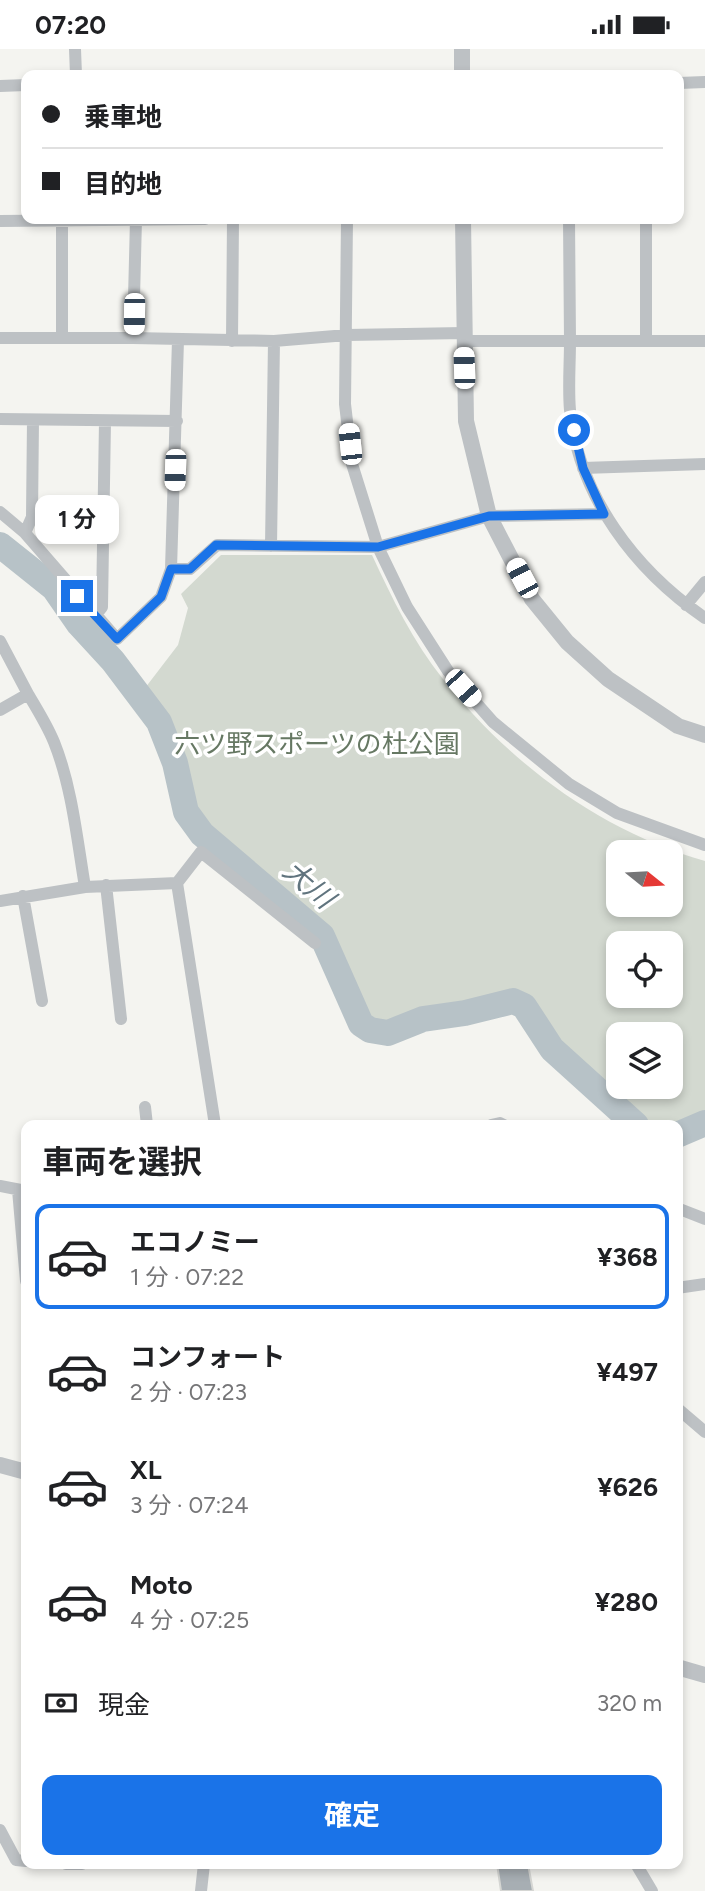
<!DOCTYPE html>
<html lang="ja">
<head>
<meta charset="utf-8">
<style>
  :root { --surface:#fff; --page:#f6f6f6; --text:#202124; --muted:#757577; --line:#e0e0e0; --accent:#1a73e8 }
  body { margin:0; font-family:Figtree,"Noto Sans JP",sans-serif; background:var(--page); color:var(--text); height:100vh; display:flex; flex-direction:column; font-size:26px; white-space:nowrap }
  * { box-sizing:border-box; margin:0 }
  p { font-size:23px; color:var(--muted) }
  .icon { flex:none; width:38px; height:38px; fill:none; stroke:currentColor; stroke-width:2; stroke-linecap:round; stroke-linejoin:round }
  .map { position:relative; flex:1; overflow:hidden }
  .drawer { position:absolute; left:21px; top:1071px; width:662px; height:749px; display:flex; flex-direction:column; background:var(--surface); border-radius:14px; box-shadow:0 4px 10px #0003 }
  .drawer>* { flex:none }
  .top-card { position:absolute; left:21px; top:21px; width:663px; height:154px; border-radius:14px; box-shadow:0 4px 10px #0003; display:grid; align-content:center; height:154px; padding:0 21px; background:var(--surface) }
  .needle { width:46px; rotate:108deg }
  .fabs { position:absolute; left:606px; top:791px; display:grid; gap:14px }
  .fabs a { display:grid; place-items:center; width:77px; height:77px; border-radius:14px; background:var(--surface); box-shadow:0 4px 10px #0003; font-size:35px }
  .end { position:absolute; width:32px; height:32px; margin:-16px; border:9px solid #1a73e8; background:#fff; box-shadow:0 0 0 4px #fff }
  .from { border-radius:50% }
  .bubble { position:absolute; height:49px; border-radius:14px; background:var(--surface); box-shadow:0 4px 10px #0003; font-size:23px; font-weight:700; line-height:49px; text-align:center }
  .car { position:absolute; width:21px; height:42px; margin:-21px -10px; border-radius:9px; box-shadow:0 0 5px 2px #0007; background:linear-gradient(#fff 24%,#345 0 40%,#fff 0 76%,#345 0 86%,#fff 0) }
  .top-card b { display:flex; align-items:center; gap:24px; height:66px; font-size:26px }
  .top-card b+b { border-top:2px solid var(--line) }
  .top-card i { width:18px; height:18px; background:var(--text) }
  ul { padding:0; list-style:none }
  li { display:flex; align-items:center; gap:21px; height:105px; margin:0 14px 10px; padding:0 7px; border:4px solid transparent; border-radius:14px }
  li div { flex:1 }
  li b { display:block; font-size:26px }
  li em { font-style:normal; font-weight:700 }
  li.active { border-color:var(--accent) }
  li>.icon { width:63px; height:63px; stroke-width:1.5 }
  h2 { padding:0 21px; font-size:32px; line-height:84px }
  .pay { display:flex; align-items:center; gap:18px; height:77px; padding:0 21px; font-size:26px }
  .pay p { margin-inline-start:auto }
  .button { display:flex; gap:14px; margin-top:auto; padding:14px 21px }
  .button a { flex:1; height:80px; border-radius:14px; background:var(--accent); color:#fff; font-size:28px; font-weight:700; line-height:80px; text-align:center }
  .status { display:flex; justify-content:space-between; align-items:center; height:49px; padding:0 35px; background:var(--surface); direction:ltr }
  .status svg { height:19px; fill:currentColor }
  .map>svg:first-child { display:block }
  .green { fill:#d3d9d0; fill-rule:evenodd }
  .lines { fill:none; stroke-linecap:round; stroke-linejoin:round }
  .river { stroke:#b7c2c7; stroke-width:26 }
  .building { fill:#a7aeb3; stroke:#d5d6d3; stroke-width:2 }
  .minor { stroke:#bdc1c4; stroke-width:12 }
  .tertiary { stroke:#bdc1c4; stroke-width:16 }
  .route { stroke:#1a73e8; stroke-width:9 }
  .labels { text-anchor:middle; dominant-baseline:central; stroke-width:7; stroke-linejoin:round; paint-order:stroke }
  .park-label { font-size:26px; fill:#667863; stroke:#fff }
  .water-label { font-size:28px; font-style:italic; fill:#60747e; stroke:#fff }
</style>
</head>
<body>
<div class="status"><b>07:20</b><svg viewBox="0 0 49 12"><path d="M0 12V9h3v3zM5 12V6h3v6zM10 12V3h3v9zM15 12V0h3v12zM26 1h20v11H26zM47 4h2v5h-2z"/></svg></div>
<div class="map">
<svg width="705" height="1842" viewBox="0 0 705 1842">
  <rect width="100%" height="100%" fill="#f4f4f0"/>
  <!-- green -->
  <path class="green" d="M 221,506 L 372,506 C 392,549 413,593 443,630 C 509,714 602,783 705,812 L 705,1067 L 677,1078 L 677,1076 L 642,1076 L 564,1006 L 526,954 L 518,949 L 507,948 L 428,965 L 386,980 L 372,979 L 363,972 L 324,885 L 205,784 L 189,761 L 177,712 L 161,671 L 142,643 L 178,596 L 188,559 L 181,545 ZM 618,803 L 670,803 L 670,856 L 618,856 ZM 618,894 L 670,894 L 670,947 L 618,947 ZM 618,985 L 670,985 L 670,1038 L 618,1038 Z"/>
  <g class="lines">
    <!-- river -->
    <path class="river" d="M 0,496 L 54,539 L 79,575 L 113,612 L 159,673 L 175,714 L 186,763 L 202,785 L 322,887 L 361,975 L 370,981 L 388,984 L 423,970 L 465,964 L 513,952 L 524,957 L 552,1000 L 636,1076
      M 677,1086 L 705,1074"/>
  </g>
  <!-- building -->
  <path class="building" d="M 497,1815 L 528,1815 L 533,1842 L 501,1842 Z"/>
  <g class="lines">
    <!-- minor -->
    <path class="minor" d="M 75,0 L 76,26
      M 679,34 L 705,33
      M 0,37 L 26,36
      M 347,170 L 345,355 L 352,415 L 378,498 L 407,558 L 448,622 L 493,673 L 569,735 L 617,764 L 705,796
      M 569,170 C 569,211 570,251 570,292 C 570,315 568,339 570,361 C 579,448 635,521 705,569
      M 646,170 L 646,292
      M 0,172 L 205,170
      M 0,289 L 133,289 L 274,292 L 347,286 L 464,284
      M 62,289 L 62,170
      M 133,289 L 136,170
      M 232,292 L 233,170
      M 463,292 L 705,292
      M 0,370 L 177,372
      M 583,419 L 705,415
      M 0,463 L 25,484 L 117,590 L 161,548 L 171,520 L 178,291
      M 25,484 L 32,468 L 33,371
      M 271,497 L 274,292
      M 171,520 L 190,520 L 217,496 L 378,498 L 489,467 L 604,465
      M 686,556 L 705,533
      M 95,567 L 102,558 L 105,372
      M 0,592 L 28,645
      M 0,661 L 28,645 C 37,660 47,676 54,693 C 72,738 77,790 85,838
      M 177,834 L 201,803 L 315,894
      M 106,836 L 121,970
      M 23,847 L 42,952
      M 0,852 L 85,838 L 177,834 L 215,1076
      M 145,1058 L 147,1076
      M 491,1076 L 500,1074 L 504,1076
      M 0,1137 L 26,1142
      M 18,1141 L 26,1232
      M 677,1159 L 705,1170
      M 677,1239 L 705,1235
      M 677,1359 L 705,1383
      M 0,1781 L 16,1811 L 26,1812
      M 66,1815 L 82,1815
      M 636,1815 L 652,1842
      M 201,1842 L 204,1815"/>
    <!-- tertiary -->
    <path class="tertiary" d="M 462,26 L 462,0
      M 463,170 L 466,372 L 489,467 L 532,550 L 567,593 L 608,630 L 678,677 L 705,686
      M 0,1416 L 26,1423
      M 677,1618 L 705,1626"/>
  </g>
  <g class="lines">
    <!-- route -->
    <path class="route" d="M 77,547 L 117,590 L 161,548 L 171,520 L 190,520 L 216,496 L 378,498 L 489,467 L 604,465 L 583,419 L 574,381"/>
  </g>
  <g class="labels">
    <!-- park labels -->
    <g class="park-label">
      <text x="317" y="695">六ツ野スポーツの杜公園</text>
    </g>
    <!-- water labels -->
    <g class="water-label">
      <text transform="translate(309 835) rotate(41)">大川</text>
    </g>
  </g>
</svg>
<div class="fabs">
<a><svg class="needle" viewBox="-14 -14 28 28"><path d="M0-13l5 13h-10z" fill="#e53935"/><path d="M0 13l5-13h-10z" fill="#757577"/></svg></a>
<a><svg class="icon" aria-label="locate" viewBox="0 0 24 24"><circle cx="12" cy="12" r="6"/><path d="M12 2v4M12 18v4M2 12h4M18 12h4"/></svg></a>
<a><svg class="icon" aria-label="layers" viewBox="0 0 24 24"><path d="M12 4l9 5-9 5-9-5zM3 14l9 5 9-5"/></svg></a>
</div>
<i class="end from" style="left:574px;top:381px"></i>
<i class="end" style="left:77px;top:547px"></i>
<div class="bubble" style="left:35px;top:446px;width:84px">1 分</div>
<i class="car" style="left:134px;top:265px;rotate:181deg"></i>
<i class="car" style="left:464px;top:319px;rotate:358deg"></i>
<i class="car" style="left:350px;top:395px;rotate:354deg"></i>
<i class="car" style="left:175px;top:421px;rotate:182deg"></i>
<i class="car" style="left:522px;top:529px;rotate:332deg"></i>
<i class="car" style="left:463px;top:639px;rotate:138deg"></i>
<div class="top-card">
<b><i class="from"></i>乗車地</b>
<b><i></i>目的地</b>
</div>
<section class="drawer">
<h2>車両を選択</h2>
<ul>
<li class="active"><svg class="icon" aria-label="car" viewBox="0 0 24 24"><path d="M5 17H2v-5l4-1 3-4h7l3 4 3 1v5h-3M9 17h6M6 11h13"/><circle cx="7" cy="17" r="2"/><circle cx="17" cy="17" r="2"/></svg><div><b>エコノミー</b><p>1 分 · 07:22</p></div><em>¥368</em></li>
<li><svg class="icon" aria-label="car" viewBox="0 0 24 24"><path d="M5 17H2v-5l4-1 3-4h7l3 4 3 1v5h-3M9 17h6M6 11h13"/><circle cx="7" cy="17" r="2"/><circle cx="17" cy="17" r="2"/></svg><div><b>コンフォート</b><p>2 分 · 07:23</p></div><em>¥497</em></li>
<li><svg class="icon" aria-label="car" viewBox="0 0 24 24"><path d="M5 17H2v-5l4-1 3-4h7l3 4 3 1v5h-3M9 17h6M6 11h13"/><circle cx="7" cy="17" r="2"/><circle cx="17" cy="17" r="2"/></svg><div><b>XL</b><p>3 分 · 07:24</p></div><em>¥626</em></li>
<li><svg class="icon" aria-label="car" viewBox="0 0 24 24"><path d="M5 17H2v-5l4-1 3-4h7l3 4 3 1v5h-3M9 17h6M6 11h13"/><circle cx="7" cy="17" r="2"/><circle cx="17" cy="17" r="2"/></svg><div><b>Moto</b><p>4 分 · 07:25</p></div><em>¥280</em></li>
</ul>
<div class="pay"><svg class="icon" aria-label="cash" viewBox="0 0 24 24"><path d="M3 7h18v10H3z"/><circle cx="12" cy="12" r="2"/></svg>現金<p>320 m</p></div>
<div class="button"><a>確定</a></div>
</section>
</div>
</body>
</html>
